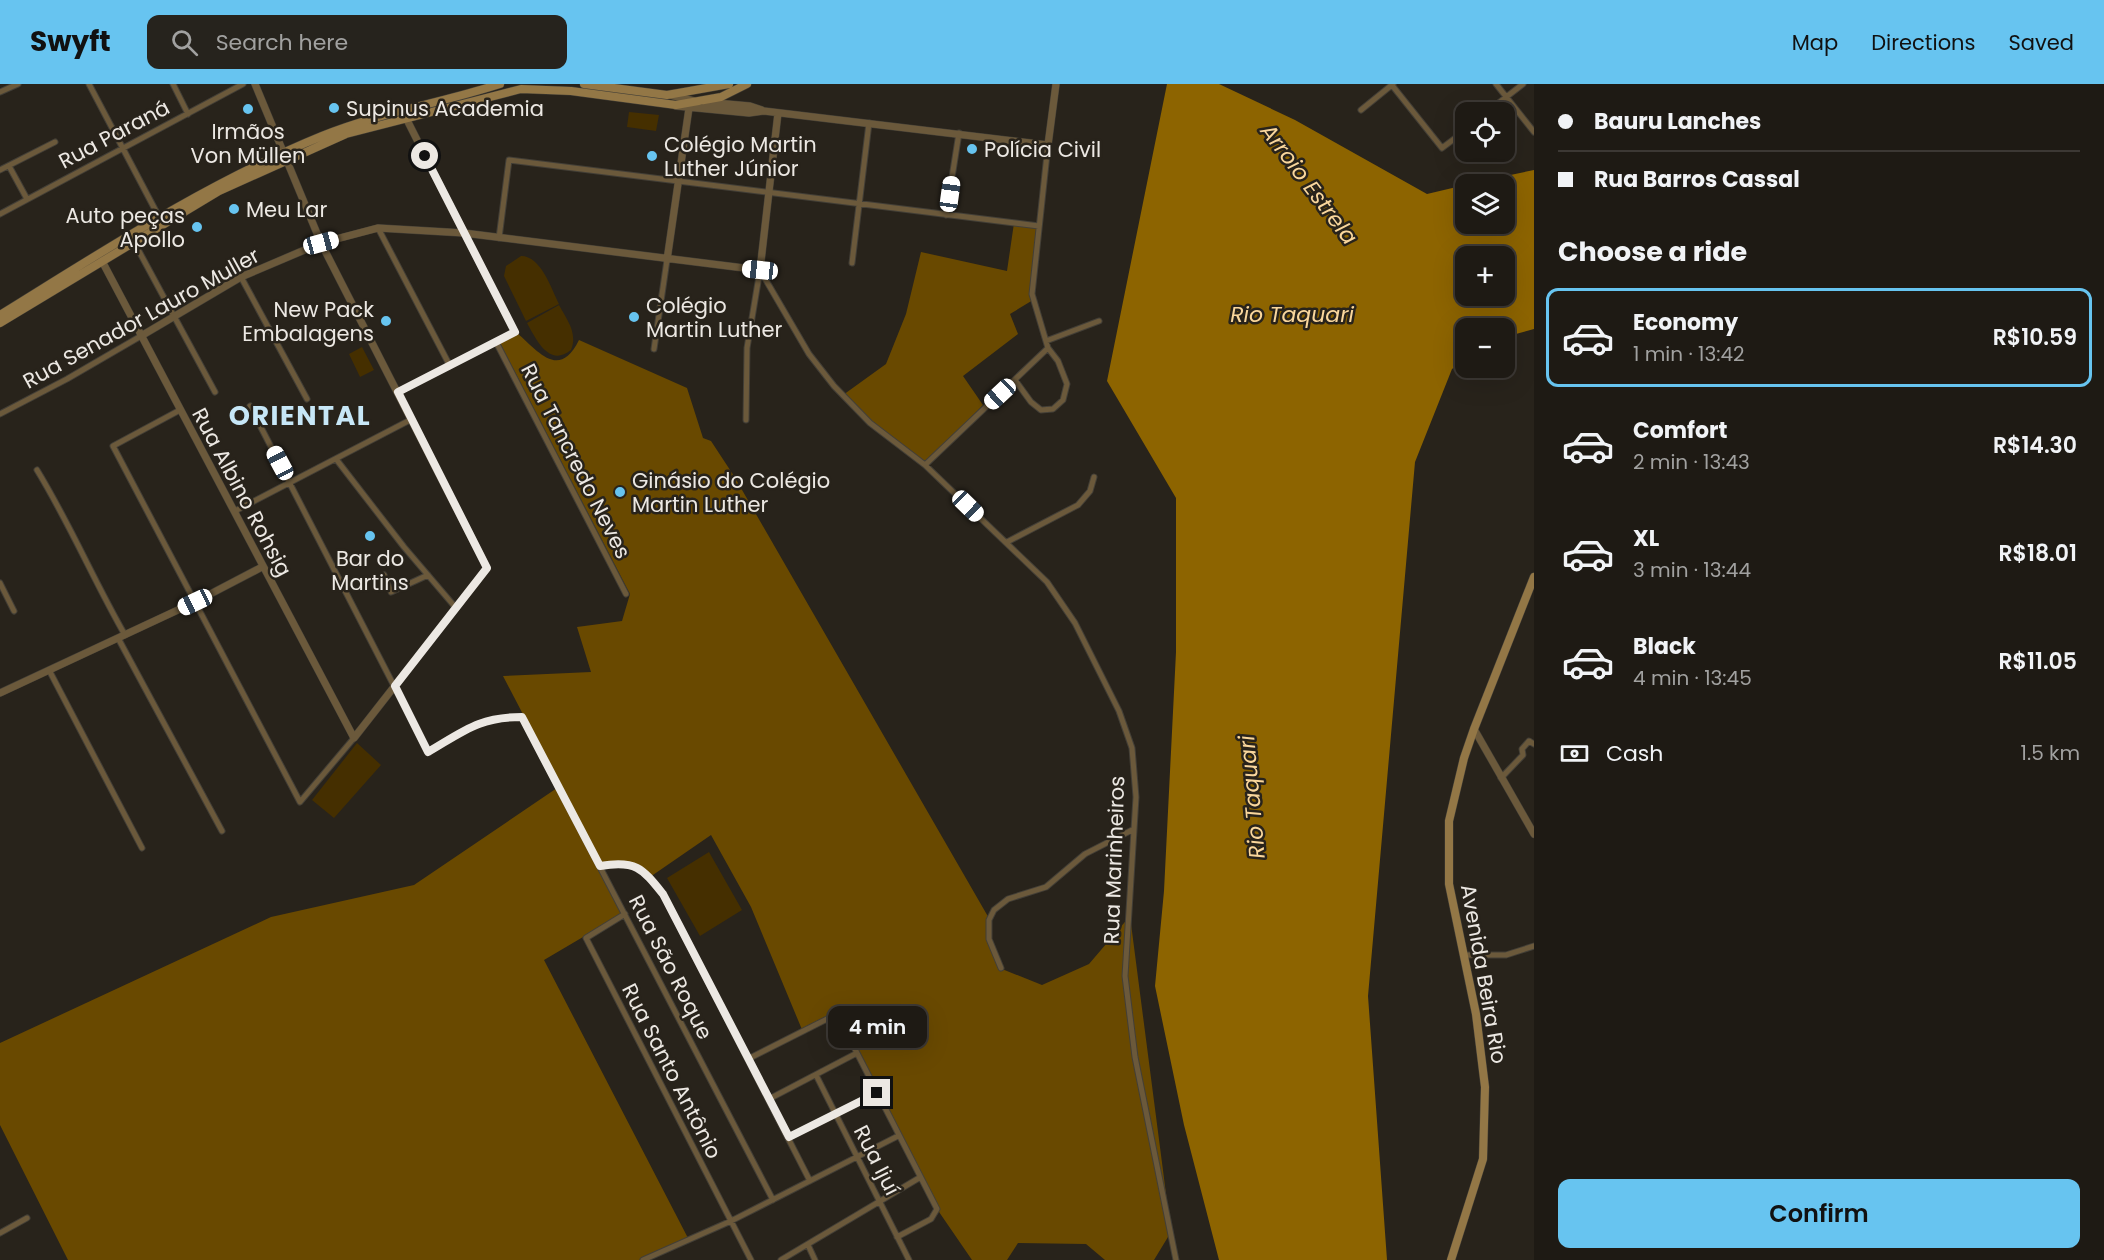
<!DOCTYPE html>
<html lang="en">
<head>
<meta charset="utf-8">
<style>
  :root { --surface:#1e1a14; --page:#26231d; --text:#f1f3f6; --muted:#a1a1a0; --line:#3c3834; --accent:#67c4f0 }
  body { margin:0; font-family:Poppins,sans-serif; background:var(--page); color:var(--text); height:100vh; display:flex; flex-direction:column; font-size:22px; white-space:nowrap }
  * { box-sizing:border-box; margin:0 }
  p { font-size:20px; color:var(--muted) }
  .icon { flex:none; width:33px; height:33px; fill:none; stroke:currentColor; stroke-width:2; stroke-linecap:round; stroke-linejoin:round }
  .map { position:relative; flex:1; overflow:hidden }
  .sheet { display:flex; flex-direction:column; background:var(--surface); width:570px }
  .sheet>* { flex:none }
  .guide { display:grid; align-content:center; height:132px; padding:0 24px; background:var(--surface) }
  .buttons { position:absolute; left:1455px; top:18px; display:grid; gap:12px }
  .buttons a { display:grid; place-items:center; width:60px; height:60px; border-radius:12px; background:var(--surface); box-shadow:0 6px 24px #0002,0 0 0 2px var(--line); font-size:30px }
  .end { position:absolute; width:27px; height:27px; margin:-14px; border:8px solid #ece8e3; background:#111; box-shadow:0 0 0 3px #111 }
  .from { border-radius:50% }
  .bubble { position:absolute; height:42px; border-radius:12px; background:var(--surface); box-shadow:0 6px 24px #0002,0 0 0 2px var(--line); font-size:20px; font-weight:600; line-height:42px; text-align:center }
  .car { position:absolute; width:18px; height:36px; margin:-18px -9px; border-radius:8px; box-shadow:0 0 4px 2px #0007; background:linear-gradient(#fff 24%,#345 0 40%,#fff 0 76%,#345 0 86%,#fff 0) }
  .guide b { display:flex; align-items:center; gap:21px; height:57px; font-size:22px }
  .guide b+b { border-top:2px solid var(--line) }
  .guide i { width:15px; height:15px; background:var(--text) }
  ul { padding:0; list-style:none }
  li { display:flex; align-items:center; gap:18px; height:99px; margin:0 12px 9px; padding:0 12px; border:3px solid transparent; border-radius:12px }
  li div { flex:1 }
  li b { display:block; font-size:22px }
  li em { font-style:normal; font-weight:600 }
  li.current { border-color:var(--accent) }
  li>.icon { width:54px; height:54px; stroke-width:1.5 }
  h2 { padding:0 24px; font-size:27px; line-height:72px }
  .pay { display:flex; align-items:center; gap:15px; height:66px; padding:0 24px; font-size:22px }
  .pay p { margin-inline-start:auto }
  .button { display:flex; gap:12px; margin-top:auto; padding:12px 24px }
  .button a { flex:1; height:69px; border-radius:12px; background:var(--accent); color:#111; font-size:24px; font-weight:600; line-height:69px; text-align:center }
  header { display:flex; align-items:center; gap:36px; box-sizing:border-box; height:84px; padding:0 30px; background:var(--accent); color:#111 }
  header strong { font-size:28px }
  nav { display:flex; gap:33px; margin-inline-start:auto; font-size:21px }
  .search { width:420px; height:54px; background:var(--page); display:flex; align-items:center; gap:15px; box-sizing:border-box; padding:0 21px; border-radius:12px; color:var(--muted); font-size:22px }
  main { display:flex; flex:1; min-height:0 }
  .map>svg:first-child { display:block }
  .green { fill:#452f00 }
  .forest { fill:#694900 }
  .water { fill:#8d6400; fill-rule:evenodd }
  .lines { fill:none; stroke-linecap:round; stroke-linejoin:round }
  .minor-casing { stroke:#433f37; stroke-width:7 }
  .tertiary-casing { stroke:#433f37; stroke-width:8 }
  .secondary-casing { stroke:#433f37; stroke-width:9 }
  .minor { stroke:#6b593b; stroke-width:5 }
  .tertiary { stroke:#6b593b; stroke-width:7 }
  .secondary { stroke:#937746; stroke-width:8 }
  .route { stroke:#ece8e3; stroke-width:8 }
  .poi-dot { fill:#67c4f0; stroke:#28231b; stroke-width:2 }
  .labels { text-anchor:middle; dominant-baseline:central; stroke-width:5; stroke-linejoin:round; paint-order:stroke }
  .poi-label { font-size:21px; fill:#ece8e3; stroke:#28231b; text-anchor:start }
  .street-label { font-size:21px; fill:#ece8e3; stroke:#28231b }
  .water-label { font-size:22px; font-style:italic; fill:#fad79c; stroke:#28231b }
  .district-label { font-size:27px; font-weight:bold; letter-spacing:1.5px; fill:#c7e7f7; stroke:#28231b }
</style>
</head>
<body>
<header>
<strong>Swyft</strong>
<div class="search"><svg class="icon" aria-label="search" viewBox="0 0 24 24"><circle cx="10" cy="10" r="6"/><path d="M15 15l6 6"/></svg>Search here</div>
<nav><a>Map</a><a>Directions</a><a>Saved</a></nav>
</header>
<main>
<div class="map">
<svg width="1534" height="1176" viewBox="0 0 1534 1176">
  <rect width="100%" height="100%" fill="#28231b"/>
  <!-- green -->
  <path class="green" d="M 629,28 L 659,31 L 656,47 L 627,43 Z
    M 521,172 C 541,172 551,204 559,220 L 526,237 L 504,192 L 506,182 Z
    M 559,221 C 567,236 578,249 571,266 C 549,284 536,255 527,239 Z
    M 362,263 L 374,286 L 360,293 L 349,270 Z
    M 357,659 L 381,681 L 334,734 L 312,716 Z
    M 709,768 L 742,826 L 700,852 L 667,794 Z"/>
  <!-- forest -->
  <path class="forest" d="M 1014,139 L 1039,142 L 1033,216 L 1010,230 L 1018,250 L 963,292 L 983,321 L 925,381 L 870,339 L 843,311 L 886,280 L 906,230 L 921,168 L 1007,187 Z
    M 516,248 C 539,268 559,296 579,256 L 687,304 L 703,354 L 711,357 L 734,392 L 990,836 L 990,855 L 1002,885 L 1042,901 L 1089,880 L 1130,832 L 1171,1148 L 1154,1176 L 1105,1176 L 1086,1160 L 1018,1159 L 1007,1176 L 972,1176 L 937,1125 L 838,931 L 803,948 L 751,823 L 711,751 L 650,793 L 624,778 L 602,782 L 503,592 L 591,588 L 577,543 L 622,537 L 630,510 L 499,257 Z
    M 557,704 L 622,830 L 544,876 L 689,1156 L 643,1176 L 68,1176 L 0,1041 L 0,959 L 271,833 L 414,801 Z"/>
  <!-- water -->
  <path class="water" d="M 1167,0 L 1219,0 L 1295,36 L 1427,110 L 1465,101 L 1466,140 L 1504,140 L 1504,100 L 1467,100 L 1534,86 L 1534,245 L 1505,253 L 1504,244 L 1466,244 L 1465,276 L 1452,285 L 1415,378 L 1368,912 L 1387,1176 L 1219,1176 L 1184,1041 L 1155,902 L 1164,807 L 1176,568 L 1176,414 L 1107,297 ZM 1466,172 L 1504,172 L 1504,212 L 1466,212 Z"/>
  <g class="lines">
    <defs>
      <path id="minor" d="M 89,0 L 159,133
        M 173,0 L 188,30
        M 1391,0 L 1442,64 L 1466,46
        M 1496,0 L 1534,48
        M 0,8 L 18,0
        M 1361,26 L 1393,0
        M 1487,28 L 1523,0
        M 9,82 L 27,115
        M 0,86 L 55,58
        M 0,130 L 243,0
        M 946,131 L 959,49
        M 378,144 L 450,282
        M 499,154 L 509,76 L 1039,142
        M 134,158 L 215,308
        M 852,179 L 869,39
        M 760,186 L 809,270 L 834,302 L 870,339 L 925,381 L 1047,498 L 1075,539 L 1119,627 L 1132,664 L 1136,713 L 1125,892 L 1135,973 L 1176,1176
        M 241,193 L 307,315
        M 1046,257 L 1099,237
        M 496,258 L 626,510
        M 654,265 L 667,176
        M 1015,296 L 1031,318 L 1041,326 L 1053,325 L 1063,316 L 1067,300 L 1058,277 L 1048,264 L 1032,210 L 1048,61
        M 398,308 L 515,248 L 464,149
        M 250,322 L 428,668 C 464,647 479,633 522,633 L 773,1116
        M 180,326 L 113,362 L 300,718 L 354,654
        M 0,330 L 67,295 L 141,252
        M 746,336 L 747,264 L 760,186
        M 336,375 L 404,463 L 456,524
        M 925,381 L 1048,264
        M 37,386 C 70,440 94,497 125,551
        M 235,427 L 412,335
        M 1007,458 L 1078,421 L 1090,407 L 1094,393
        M 384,491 L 391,508 L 428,491
        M 0,499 L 14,527
        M 118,554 L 222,747
        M 49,586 L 142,764
        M 1501,694 L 1523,671 L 1522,665 L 1529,657 L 1534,660
        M 600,782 C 636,776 642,784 663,810 L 810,1097
        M 625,830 L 586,854 L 751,1176
        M 1465,871 L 1506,871 L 1534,862
        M 1001,884 L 989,855 L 989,836 L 994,826 L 1008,815 L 1046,803 L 1085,770 L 1134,745
        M 748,975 L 837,930 L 937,1125 L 931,1135 L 897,1153
        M 816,991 L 909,1176
        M 769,1015 L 857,969
        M 789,1053 L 877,1009
        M 0,1149 L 27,1134
        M 808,1161 L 815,1176
        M 643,1176 L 731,1137 L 898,1052
        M 781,1176 L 919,1094"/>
      <path id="tertiary" d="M 670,11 L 694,17
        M 705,18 L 750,22 L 762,26
        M 676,22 L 749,29 L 764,27 L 1048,61 L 1056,0
        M 405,32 L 464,149
        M 667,176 L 689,24
        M 102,177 L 354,654 L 487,484 L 321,159 L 255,0
        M 141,252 L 241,193 L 321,159 L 378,144 L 464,149 L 760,186 L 778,29
        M 0,609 L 195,518 L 262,483
        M 1474,645 L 1534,750"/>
      <path id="secondary" d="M 584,0 L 667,11 L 729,0
        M 0,231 C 105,166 207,99 322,52 C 379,29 441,19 500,0
        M 0,239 L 219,107 L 346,50 L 521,5 L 571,7 L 676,21 L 721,13 L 747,0
        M 1451,1176 L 1483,1075 L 1485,1003 L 1476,930 L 1449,800 L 1449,737 L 1464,674 L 1474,645 L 1534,493"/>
    </defs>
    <!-- minor casing -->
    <use href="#minor" class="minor-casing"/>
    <!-- tertiary casing -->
    <use href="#tertiary" class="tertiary-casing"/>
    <!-- secondary casing -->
    <use href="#secondary" class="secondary-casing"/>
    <!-- minor -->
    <use href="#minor" class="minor"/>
    <!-- tertiary -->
    <use href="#tertiary" class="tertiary"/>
    <!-- secondary -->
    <use href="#secondary" class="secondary"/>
  </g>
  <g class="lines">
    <!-- route -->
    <path class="route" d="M 425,72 L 515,248 L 398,308 L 487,484 L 395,602 L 428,668 C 464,647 479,633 522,633 L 600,782 C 636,776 642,784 663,810 L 789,1053 L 877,1009"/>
  </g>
  <!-- markers -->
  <g class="poi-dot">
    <circle cx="334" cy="24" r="6"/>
    <circle cx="248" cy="25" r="6"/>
    <circle cx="972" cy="65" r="6"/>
    <circle cx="652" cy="72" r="6"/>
    <circle cx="234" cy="125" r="6"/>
    <circle cx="197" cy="143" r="6"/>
    <circle cx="634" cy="233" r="6"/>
    <circle cx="386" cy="237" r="6"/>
    <circle cx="620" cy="408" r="6"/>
    <circle cx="370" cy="452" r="6"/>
  </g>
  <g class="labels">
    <!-- poi labels -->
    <g class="poi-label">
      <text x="346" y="24">Supinus Academia</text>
      <text x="248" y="47" text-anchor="middle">Irmãos<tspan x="248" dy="24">Von Müllen</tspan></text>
      <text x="664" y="60">Colégio Martin<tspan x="664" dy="24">Luther Júnior</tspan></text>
      <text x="984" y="65">Polícia Civil</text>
      <text x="246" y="125">Meu Lar</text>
      <text x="185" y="131" text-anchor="end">Auto peças<tspan x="185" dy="24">Apollo</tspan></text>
      <text x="646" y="221">Colégio<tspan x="646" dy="24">Martin Luther</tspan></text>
      <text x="374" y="225" text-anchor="end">New Pack<tspan x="374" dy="24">Embalagens</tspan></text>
      <text x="632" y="396">Ginásio do Colégio<tspan x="632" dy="24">Martin Luther</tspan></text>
      <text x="370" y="474" text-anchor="middle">Bar do<tspan x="370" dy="24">Martins</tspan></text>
    </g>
    <!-- street labels -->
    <g class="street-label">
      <text transform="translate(114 50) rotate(-28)">Rua Paraná</text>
      <text transform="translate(141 234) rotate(-29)">Rua Senador Lauro Muller</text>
      <text transform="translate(576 377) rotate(63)">Rua Tancredo Neves</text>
      <text transform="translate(242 408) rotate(62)">Rua Albino Rohsig</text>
      <text transform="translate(1114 776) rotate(-88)">Rua Marinheiros</text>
      <text transform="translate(671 883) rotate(63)">Rua São Roque</text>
      <text transform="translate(1484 890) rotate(80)">Avenida Beira Rio</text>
      <text transform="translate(672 987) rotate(63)">Rua Santo Antônio</text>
      <text transform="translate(877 1076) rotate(63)">Rua Ijuí</text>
    </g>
    <!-- water labels -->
    <g class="water-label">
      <text transform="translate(1309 100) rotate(53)">Arroio Estrela</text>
      <text x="1292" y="230">Rio Taquari</text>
      <text transform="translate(1252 713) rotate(-95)">Rio Taquari</text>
    </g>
    <!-- district labels -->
    <g class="district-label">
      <text x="300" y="331">ORIENTAL</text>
    </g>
  </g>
</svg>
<div class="buttons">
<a><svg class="icon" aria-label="locate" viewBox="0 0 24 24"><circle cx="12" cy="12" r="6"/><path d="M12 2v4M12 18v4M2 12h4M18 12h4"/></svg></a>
<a><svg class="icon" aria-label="layers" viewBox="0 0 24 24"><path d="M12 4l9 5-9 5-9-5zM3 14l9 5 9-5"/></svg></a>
<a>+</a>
<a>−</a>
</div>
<i class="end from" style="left:425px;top:72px"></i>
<i class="end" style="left:877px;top:1009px"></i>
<div class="bubble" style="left:828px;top:922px;width:99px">4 min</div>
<i class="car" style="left:950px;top:110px;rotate:8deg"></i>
<i class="car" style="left:321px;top:159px;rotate:75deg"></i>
<i class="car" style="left:760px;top:186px;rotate:276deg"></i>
<i class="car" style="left:1000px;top:310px;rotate:227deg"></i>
<i class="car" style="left:280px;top:379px;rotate:332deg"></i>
<i class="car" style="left:968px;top:422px;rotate:134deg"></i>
<i class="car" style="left:195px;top:518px;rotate:245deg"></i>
</div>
<section class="sheet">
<div class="guide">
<b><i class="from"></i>Bauru Lanches</b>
<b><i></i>Rua Barros Cassal</b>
</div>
<h2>Choose a ride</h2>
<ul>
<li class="current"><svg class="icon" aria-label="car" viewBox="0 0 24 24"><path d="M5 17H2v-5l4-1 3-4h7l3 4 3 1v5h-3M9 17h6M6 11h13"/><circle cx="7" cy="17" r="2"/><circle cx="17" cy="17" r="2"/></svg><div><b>Economy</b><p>1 min · 13:42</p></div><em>R$10.59</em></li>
<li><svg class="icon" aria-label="car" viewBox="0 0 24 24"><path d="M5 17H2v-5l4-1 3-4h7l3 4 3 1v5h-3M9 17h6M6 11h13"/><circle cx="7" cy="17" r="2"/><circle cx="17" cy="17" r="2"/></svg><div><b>Comfort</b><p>2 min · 13:43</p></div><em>R$14.30</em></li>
<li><svg class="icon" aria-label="car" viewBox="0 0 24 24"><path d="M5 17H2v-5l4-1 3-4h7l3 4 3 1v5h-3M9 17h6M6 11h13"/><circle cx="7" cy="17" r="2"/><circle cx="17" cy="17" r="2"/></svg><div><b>XL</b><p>3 min · 13:44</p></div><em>R$18.01</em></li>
<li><svg class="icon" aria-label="car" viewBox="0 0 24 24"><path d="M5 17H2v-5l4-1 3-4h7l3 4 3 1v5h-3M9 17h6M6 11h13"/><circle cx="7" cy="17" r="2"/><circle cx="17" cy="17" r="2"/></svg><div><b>Black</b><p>4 min · 13:45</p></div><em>R$11.05</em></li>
</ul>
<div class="pay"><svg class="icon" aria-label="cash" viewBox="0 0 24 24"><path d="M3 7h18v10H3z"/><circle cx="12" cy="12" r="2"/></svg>Cash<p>1.5 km</p></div>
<div class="button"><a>Confirm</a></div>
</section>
</main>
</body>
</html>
